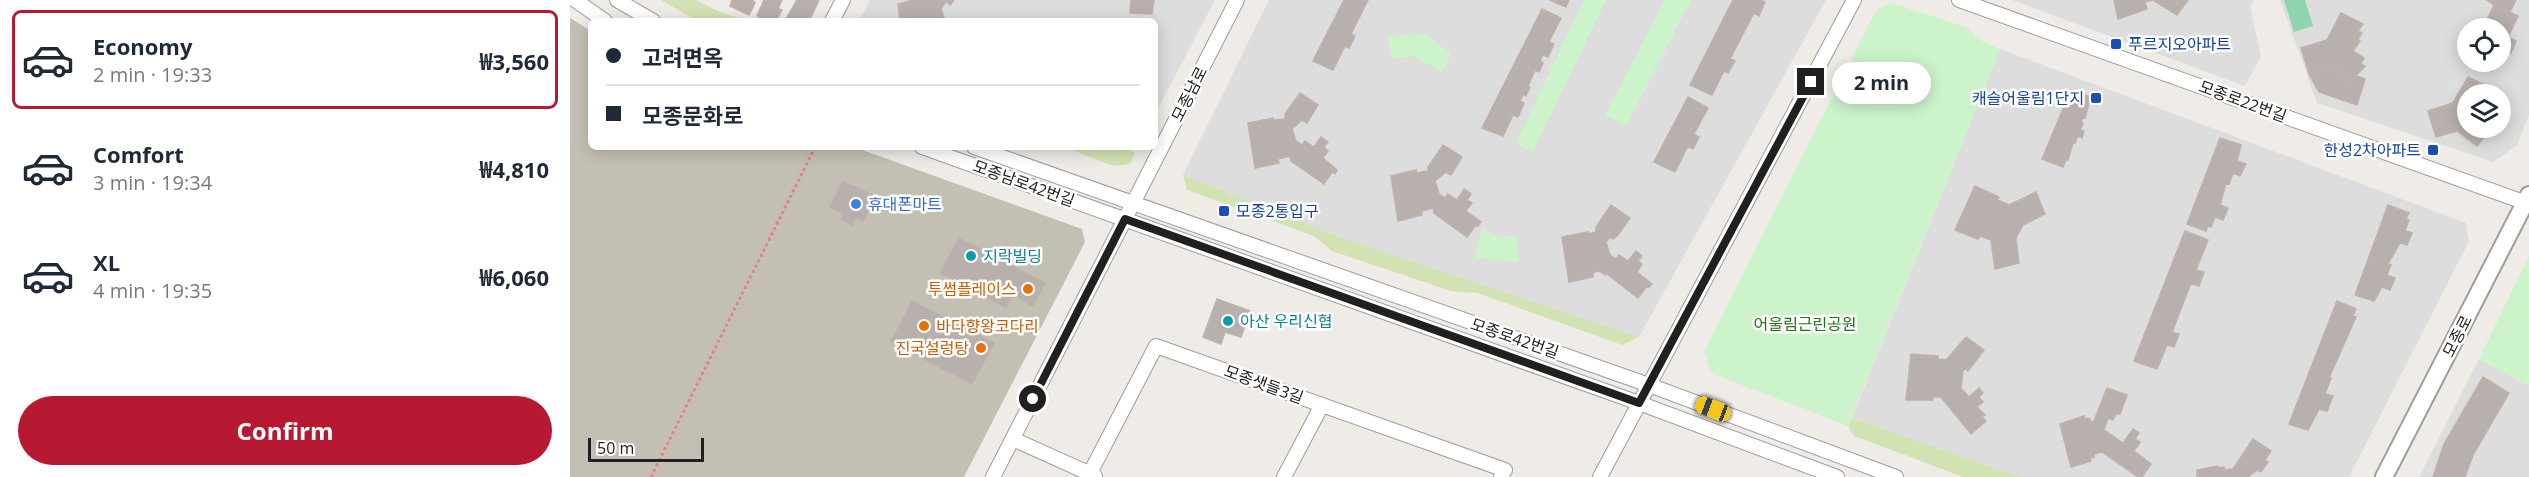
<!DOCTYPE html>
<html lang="en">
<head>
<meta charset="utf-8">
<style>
  :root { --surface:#fff; --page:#f2f2f3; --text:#1f2937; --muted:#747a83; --line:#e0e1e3; --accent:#b61931 }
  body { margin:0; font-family:"Open Sans","Noto Sans KR",sans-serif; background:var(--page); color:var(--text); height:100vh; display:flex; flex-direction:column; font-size:22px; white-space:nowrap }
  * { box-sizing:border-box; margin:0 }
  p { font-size:20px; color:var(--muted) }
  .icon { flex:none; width:33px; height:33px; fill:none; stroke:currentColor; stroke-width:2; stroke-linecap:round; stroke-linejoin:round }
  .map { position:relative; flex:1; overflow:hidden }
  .drawer { display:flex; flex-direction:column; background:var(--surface); width:570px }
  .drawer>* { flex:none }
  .guide { position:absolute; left:18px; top:18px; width:570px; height:132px; border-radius:9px; box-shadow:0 3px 15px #0003; display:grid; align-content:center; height:132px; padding:0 18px; background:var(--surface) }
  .tools { position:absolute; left:1887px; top:18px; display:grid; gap:12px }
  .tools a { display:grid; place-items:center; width:54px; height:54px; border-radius:50%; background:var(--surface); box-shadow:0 3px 15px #0003; font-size:30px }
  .scale { position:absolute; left:18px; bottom:15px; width:116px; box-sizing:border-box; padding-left:6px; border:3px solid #202020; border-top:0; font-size:16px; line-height:21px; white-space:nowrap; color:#202020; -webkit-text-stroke:4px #fff; paint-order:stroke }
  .end { position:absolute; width:27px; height:27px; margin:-14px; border:8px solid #202020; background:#fff; box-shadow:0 0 0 3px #fff }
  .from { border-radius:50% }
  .bubble { position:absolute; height:42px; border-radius:21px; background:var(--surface); box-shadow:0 3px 15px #0003; font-size:20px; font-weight:700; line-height:42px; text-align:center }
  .car { position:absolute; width:18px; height:36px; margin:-18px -9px; border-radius:8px; box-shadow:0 0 4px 2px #0007; background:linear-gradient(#f5c518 24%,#345 0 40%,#f5c518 0 76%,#345 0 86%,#f5c518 0) }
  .guide b { display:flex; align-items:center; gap:21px; height:57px; font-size:22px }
  .guide b+b { border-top:2px solid var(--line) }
  .guide i { width:15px; height:15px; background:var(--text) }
  ul { padding:10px 0 0; list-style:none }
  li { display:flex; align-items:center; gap:18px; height:99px; margin:0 12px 9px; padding:0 6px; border:3px solid transparent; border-radius:9px }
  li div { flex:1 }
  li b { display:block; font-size:22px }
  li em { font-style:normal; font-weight:700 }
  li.active { border-color:var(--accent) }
  li>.icon { width:54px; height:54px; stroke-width:1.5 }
  .action { display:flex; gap:12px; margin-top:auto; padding:12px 18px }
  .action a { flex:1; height:69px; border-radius:36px; background:var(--accent); color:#fff; font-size:24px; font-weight:700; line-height:69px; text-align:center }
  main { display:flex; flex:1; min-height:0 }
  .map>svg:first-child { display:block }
  .residential { fill:#ddd; fill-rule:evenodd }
  .construction { fill:#c3c0b3 }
  .grass { fill:#d2e3b3 }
  .park { fill:#cdf3ca }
  .pitch { fill:#8fd4af }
  .building { fill:#b8b0ad; stroke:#bfb1ab; stroke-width:1.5 }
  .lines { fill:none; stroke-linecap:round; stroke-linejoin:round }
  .minor-casing { stroke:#9d9d9d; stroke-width:16 }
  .tertiary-casing { stroke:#9d9d9d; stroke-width:20 }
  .path { stroke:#e97e84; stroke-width:3; stroke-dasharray:3 3; stroke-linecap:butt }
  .minor { stroke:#fff; stroke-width:14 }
  .tertiary { stroke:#fff; stroke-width:16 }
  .route { stroke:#202020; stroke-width:8 }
  .transit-dot { fill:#1a4fb4; stroke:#fff; stroke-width:2 }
  .shop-dot { fill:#3f7fe0; stroke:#fff; stroke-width:2 }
  .culture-dot { fill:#0f9aa8; stroke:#fff; stroke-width:2 }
  .food-dot { fill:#e8710a; stroke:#fff; stroke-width:2 }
  .labels { text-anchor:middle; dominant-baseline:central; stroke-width:5; stroke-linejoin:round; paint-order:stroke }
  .transit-label { font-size:16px; fill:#164399; stroke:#fff; text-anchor:start }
  .street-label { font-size:16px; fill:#202020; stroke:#fff }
  .shop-label { font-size:16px; fill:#366cbe; stroke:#fff; text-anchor:start }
  .culture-label { font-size:16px; fill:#0d838f; stroke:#fff; text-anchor:start }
  .food-label { font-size:16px; fill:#c56008; stroke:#fff; text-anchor:end }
  .park-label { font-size:16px; fill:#207219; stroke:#fff }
</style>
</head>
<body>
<main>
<section class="drawer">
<ul>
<li class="active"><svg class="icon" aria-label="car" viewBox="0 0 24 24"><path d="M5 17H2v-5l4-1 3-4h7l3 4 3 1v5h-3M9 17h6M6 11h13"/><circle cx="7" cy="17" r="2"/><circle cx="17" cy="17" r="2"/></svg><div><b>Economy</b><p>2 min · 19:33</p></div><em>₩3,560</em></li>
<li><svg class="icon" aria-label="car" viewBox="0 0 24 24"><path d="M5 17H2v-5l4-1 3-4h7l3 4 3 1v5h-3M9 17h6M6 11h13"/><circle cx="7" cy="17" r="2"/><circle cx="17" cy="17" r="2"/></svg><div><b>Comfort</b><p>3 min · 19:34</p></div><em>₩4,810</em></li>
<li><svg class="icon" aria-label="car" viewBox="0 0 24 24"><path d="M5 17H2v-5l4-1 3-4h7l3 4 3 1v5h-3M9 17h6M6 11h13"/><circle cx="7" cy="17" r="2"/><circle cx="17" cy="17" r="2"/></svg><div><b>XL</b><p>4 min · 19:35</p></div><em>₩6,060</em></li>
</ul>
<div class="action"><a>Confirm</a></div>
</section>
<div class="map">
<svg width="1959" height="477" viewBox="0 0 1959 477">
  <rect width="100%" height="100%" fill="#efebe7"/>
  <!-- residential -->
  <path class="residential" d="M 300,0 L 645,0 L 585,114 L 585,21 L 289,21 Z
    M 699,0 L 1256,0 L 1069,337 L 770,237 L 613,175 Z
    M 1442,0 L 1684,0 L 1680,7 L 1691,56 L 1675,86 Z
    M 1710,0 L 1959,0 L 1959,115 L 1947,145 L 1923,162 L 1747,103 ZM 1898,28 L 1930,28 L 1930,62 L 1898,62 ZM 1898,94 L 1930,94 L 1930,128 L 1898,128 Z
    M 1430,49 L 1896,223 L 1899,241 L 1779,477 L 1451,477 L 1282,418 Z
    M 1909,359 L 1959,386 L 1959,477 L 1849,477 Z"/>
  <!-- construction -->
  <path class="construction" d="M 0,18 L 21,31 L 21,147 L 284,147 L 512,229 L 515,242 L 394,477 L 0,477 Z"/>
  <!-- grass -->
  <path class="grass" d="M 91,0 L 126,0 L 148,11 L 178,21 L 127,21 Z
    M 494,147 L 551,147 L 565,152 L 560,164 L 544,166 Z
    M 613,175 L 770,237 L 1069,337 L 1052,345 L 907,293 L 881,291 L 762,251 L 744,236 L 617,190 Z
    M 1282,418 L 1451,477 L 1393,477 L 1284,436 L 1278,426 Z"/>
  <!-- park -->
  <path class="park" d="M 1014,0 L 1036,0 L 963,152 L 946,143 Z
    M 1095,0 L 1121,0 L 1056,126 L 1035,115 Z
    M 1321,3 L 1396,27 L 1412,41 L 1430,49 L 1278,426 L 1141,373 L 1134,351 L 1307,9 Z
    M 854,34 L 881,53 L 872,72 L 844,56 L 822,59 L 817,36 Z
    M 913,228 L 929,237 L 946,235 L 949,263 L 905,258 Z
    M 1959,256 L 1959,386 L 1909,359 Z"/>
  <!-- pitch -->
  <path class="pitch" d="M 1714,0 L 1735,0 L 1743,26 L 1724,32 Z"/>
  <!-- building -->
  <path class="building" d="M 162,0 L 182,0 L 185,3 L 179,15 L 160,6 Z
    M 194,0 L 212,0 L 208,9 L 212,10 L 206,21 L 197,21 L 187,16 Z
    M 227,0 L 249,0 L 239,21 L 215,21 Z
    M 344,0 L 384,0 L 380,5 L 376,1 L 371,9 L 375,21 L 330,21 L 328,4 Z
    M 561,0 L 584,0 L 582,14 L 560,13 Z
    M 774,0 L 798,0 L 781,34 L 785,36 L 779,48 L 775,46 L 763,70 L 743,61 Z
    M 980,0 L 999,0 L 996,7 Z
    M 1163,0 L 1191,0 L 1195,2 L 1189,16 L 1184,13 L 1160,59 L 1165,61 L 1158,73 L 1154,71 L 1142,95 L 1120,85 Z
    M 1544,0 L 1618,0 L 1607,15 L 1583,0 L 1575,2 L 1577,9 L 1548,19 Z
    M 1917,0 L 1946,0 L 1940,12 L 1948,16 L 1938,37 L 1946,41 L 1941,53 L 1932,49 L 1930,53 L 1930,28 L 1913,28 L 1924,5 Z
    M 972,9 L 991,18 L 979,42 L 984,44 L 978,57 L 973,55 L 970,61 L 973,63 L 969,72 L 965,70 L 958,86 L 960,87 L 956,96 L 954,94 L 950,101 L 954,103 L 948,117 L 943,115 L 933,136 L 912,128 Z
    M 1771,13 L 1793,24 L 1788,31 L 1792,33 L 1788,39 L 1790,41 L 1783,51 L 1794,58 L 1791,63 L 1795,66 L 1780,82 L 1760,68 L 1739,74 L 1731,48 L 1757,40 Z
    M 1902,62 L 1926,62 L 1922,71 Z
    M 1759,65 L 1795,79 L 1787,105 L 1749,92 L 1739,74 Z
    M 1898,77 L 1919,87 L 1915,94 L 1898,94 L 1898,128 L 1921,129 L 1907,146 L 1887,131 L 1866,137 L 1858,111 L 1883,103 Z
    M 1501,90 L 1521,97 L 1515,118 L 1513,117 L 1511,122 L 1513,123 L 1510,130 L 1514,131 L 1512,138 L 1508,136 L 1505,143 L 1503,143 L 1498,160 L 1496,160 L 1493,167 L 1472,159 Z
    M 730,93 L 748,105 L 737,123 L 732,120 L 722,129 L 726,141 L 732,145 L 735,141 L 744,147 L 751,137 L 758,142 L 754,147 L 758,151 L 753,158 L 767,170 L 765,174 L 762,172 L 754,184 L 721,161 L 720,156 L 708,159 L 709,163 L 685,168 L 678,123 L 703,118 L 704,120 L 715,119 L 715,114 Z
    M 1118,97 L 1138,108 L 1124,134 L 1129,137 L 1123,149 L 1118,146 L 1105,172 L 1084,162 Z
    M 1650,138 L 1671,145 L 1667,161 L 1676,164 L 1670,176 L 1663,173 L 1659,184 L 1656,183 L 1650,205 L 1658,208 L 1653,220 L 1645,217 L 1641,227 L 1638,226 L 1636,231 L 1617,224 Z
    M 873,145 L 892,157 L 881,175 L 876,172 L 865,181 L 869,194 L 875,198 L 878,194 L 887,200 L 894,189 L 901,194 L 897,200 L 902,203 L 896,211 L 911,222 L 908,226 L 906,225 L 897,237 L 864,213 L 863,208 L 852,211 L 852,215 L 828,221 L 821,176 L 846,170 L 847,173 L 858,171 L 858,167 Z
    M 273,181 L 305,196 L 293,221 L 286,218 L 283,225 L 271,219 L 274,214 L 260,207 Z
    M 1405,186 L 1429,197 L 1427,200 L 1439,205 L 1466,192 L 1475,214 L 1453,225 L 1446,238 L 1449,263 L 1425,269 L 1421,240 L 1410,236 L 1408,239 L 1385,230 Z
    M 1041,205 L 1060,218 L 1048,235 L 1043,239 L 1040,237 L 1036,242 L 1040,255 L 1046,259 L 1049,255 L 1058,261 L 1066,251 L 1072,256 L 1068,261 L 1072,264 L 1067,272 L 1082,284 L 1079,287 L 1077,286 L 1068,298 L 1037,274 L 1035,275 L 1029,271 L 1023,272 L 1023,277 L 999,282 L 992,237 L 1018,232 L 1018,234 L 1026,232 L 1026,227 Z
    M 1818,205 L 1839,213 L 1836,219 L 1839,220 L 1835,231 L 1842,233 L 1837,245 L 1830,243 L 1818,264 L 1821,265 L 1817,275 L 1825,278 L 1820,290 L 1812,287 L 1804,301 L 1785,295 Z
    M 1615,231 L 1638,240 L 1626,270 L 1634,272 L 1629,286 L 1621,283 L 1602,332 L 1609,334 L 1604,347 L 1597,345 L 1587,369 L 1564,361 Z
    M 389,238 L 475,283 L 463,306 L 443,295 L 436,308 L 370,273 Z
    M 647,299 L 680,311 L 671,337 L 655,332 L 651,344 L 633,337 Z
    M 342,301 L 424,343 L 402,384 L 321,342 Z
    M 1767,301 L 1786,309 L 1783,316 L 1786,317 L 1759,378 L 1761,378 L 1755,394 L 1763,396 L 1757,411 L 1749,409 L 1738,430 L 1719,424 Z
    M 1396,337 L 1414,350 L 1398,371 L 1395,368 L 1393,371 L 1391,388 L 1399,397 L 1409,388 L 1413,393 L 1409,397 L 1413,402 L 1407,407 L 1415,415 L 1412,417 L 1416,421 L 1401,434 L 1371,397 L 1363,397 L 1363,400 L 1336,400 L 1341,354 L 1368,356 L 1368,359 L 1376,360 Z
    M 1913,377 L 1939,393 L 1903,455 L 1895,477 L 1863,477 L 1874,444 Z
    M 1537,388 L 1557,395 L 1550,414 L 1546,414 L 1543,420 L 1538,418 L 1534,430 L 1553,443 L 1563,429 L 1569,433 L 1565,439 L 1570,442 L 1564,451 L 1581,464 L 1572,477 L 1568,477 L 1532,452 L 1524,454 L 1524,457 L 1520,458 L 1521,461 L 1501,467 L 1490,424 L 1514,416 L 1515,419 L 1519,418 L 1521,422 L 1524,421 Z
    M 1683,439 L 1701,451 L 1695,460 L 1698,462 L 1691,472 L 1687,470 L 1678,477 L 1627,477 L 1627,470 L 1648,466 L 1649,468 L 1654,467 L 1654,470 L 1663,469 Z"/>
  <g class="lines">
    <defs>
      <path id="minor" d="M 5,0 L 35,21
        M 47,0 L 83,21
        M 1389,0 L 1959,204
        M 262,21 L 273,0
        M 352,147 L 1069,403 L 1267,477
        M 404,147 L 1079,385 L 1326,477
        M 443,439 L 525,476
        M 423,477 L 667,0
        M 518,477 L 586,346 L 935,470 L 931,477
        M 714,477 L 752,405
        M 1030,477 L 1284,0"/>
      <path id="tertiary" d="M 1814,477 L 1959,195"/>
    </defs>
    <!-- minor casing -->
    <use href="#minor" class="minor-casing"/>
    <!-- tertiary casing -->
    <use href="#tertiary" class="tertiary-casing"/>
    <!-- path -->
    <path class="path" d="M 81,477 L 245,147"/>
    <!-- minor -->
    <use href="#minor" class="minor"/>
    <!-- tertiary -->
    <use href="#tertiary" class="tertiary"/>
  </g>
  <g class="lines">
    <!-- route -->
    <path class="route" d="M 463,399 L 555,219 L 1069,403 L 1241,82"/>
  </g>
  <!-- markers -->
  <g class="transit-dot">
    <rect x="1540" y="38" width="12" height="12" rx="3"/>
    <rect x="1520" y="92" width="12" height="12" rx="3"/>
    <rect x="1857" y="144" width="12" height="12" rx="3"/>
    <rect x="648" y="205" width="12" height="12" rx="3"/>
  </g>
  <circle class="shop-dot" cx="286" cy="204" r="6"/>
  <g class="culture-dot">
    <circle cx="401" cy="256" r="6"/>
    <circle cx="658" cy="321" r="6"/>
  </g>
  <g class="food-dot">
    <circle cx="458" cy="289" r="6"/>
    <circle cx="354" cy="326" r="6"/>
    <circle cx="411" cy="348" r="6"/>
  </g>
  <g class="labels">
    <!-- transit labels -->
    <g class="transit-label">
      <text x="1558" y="44">푸르지오아파트</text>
      <text x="1514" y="98" text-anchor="end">캐슬어울림1단지</text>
      <text x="1851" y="150" text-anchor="end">한성2차아파트</text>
      <text x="666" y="211">모종2통입구</text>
    </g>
    <!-- street labels -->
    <g class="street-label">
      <text transform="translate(619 94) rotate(-63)">모종남로</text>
      <text transform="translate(1673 101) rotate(20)">모종로22번길</text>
      <text transform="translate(454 183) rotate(20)">모종남로42번길</text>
      <text transform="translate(1887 336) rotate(-63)">모종로</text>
      <text transform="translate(945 338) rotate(19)">모종로42번길</text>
      <text transform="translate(694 384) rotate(20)">모종샛들3길</text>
    </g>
    <!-- shop labels -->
    <g class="shop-label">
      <text x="298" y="204">휴대폰마트</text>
    </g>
    <!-- culture labels -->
    <g class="culture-label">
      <text x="413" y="256">지락빌딩</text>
      <text x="670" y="321">아산 우리신협</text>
    </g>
    <!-- food labels -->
    <g class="food-label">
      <text x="446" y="289">투썸플레이스</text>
      <text x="366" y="326" text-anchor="start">바다향왕코다리</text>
      <text x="399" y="348">진국설렁탕</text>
    </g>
    <!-- park labels -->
    <g class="park-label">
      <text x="1235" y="324">어울림근린공원</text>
    </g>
  </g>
</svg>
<div class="tools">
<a><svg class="icon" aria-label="locate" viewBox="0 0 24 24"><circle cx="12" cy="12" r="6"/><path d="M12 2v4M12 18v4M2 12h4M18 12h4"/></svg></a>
<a><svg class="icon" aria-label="layers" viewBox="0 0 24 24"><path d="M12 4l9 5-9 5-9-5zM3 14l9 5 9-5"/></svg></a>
</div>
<div class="scale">50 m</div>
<i class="end from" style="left:463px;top:399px"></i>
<i class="end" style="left:1241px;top:82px"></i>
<div class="bubble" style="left:1262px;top:62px;width:99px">2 min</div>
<i class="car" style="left:1143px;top:409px;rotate:291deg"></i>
<div class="guide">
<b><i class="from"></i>고려면옥</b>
<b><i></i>모종문화로</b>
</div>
</div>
</main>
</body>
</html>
